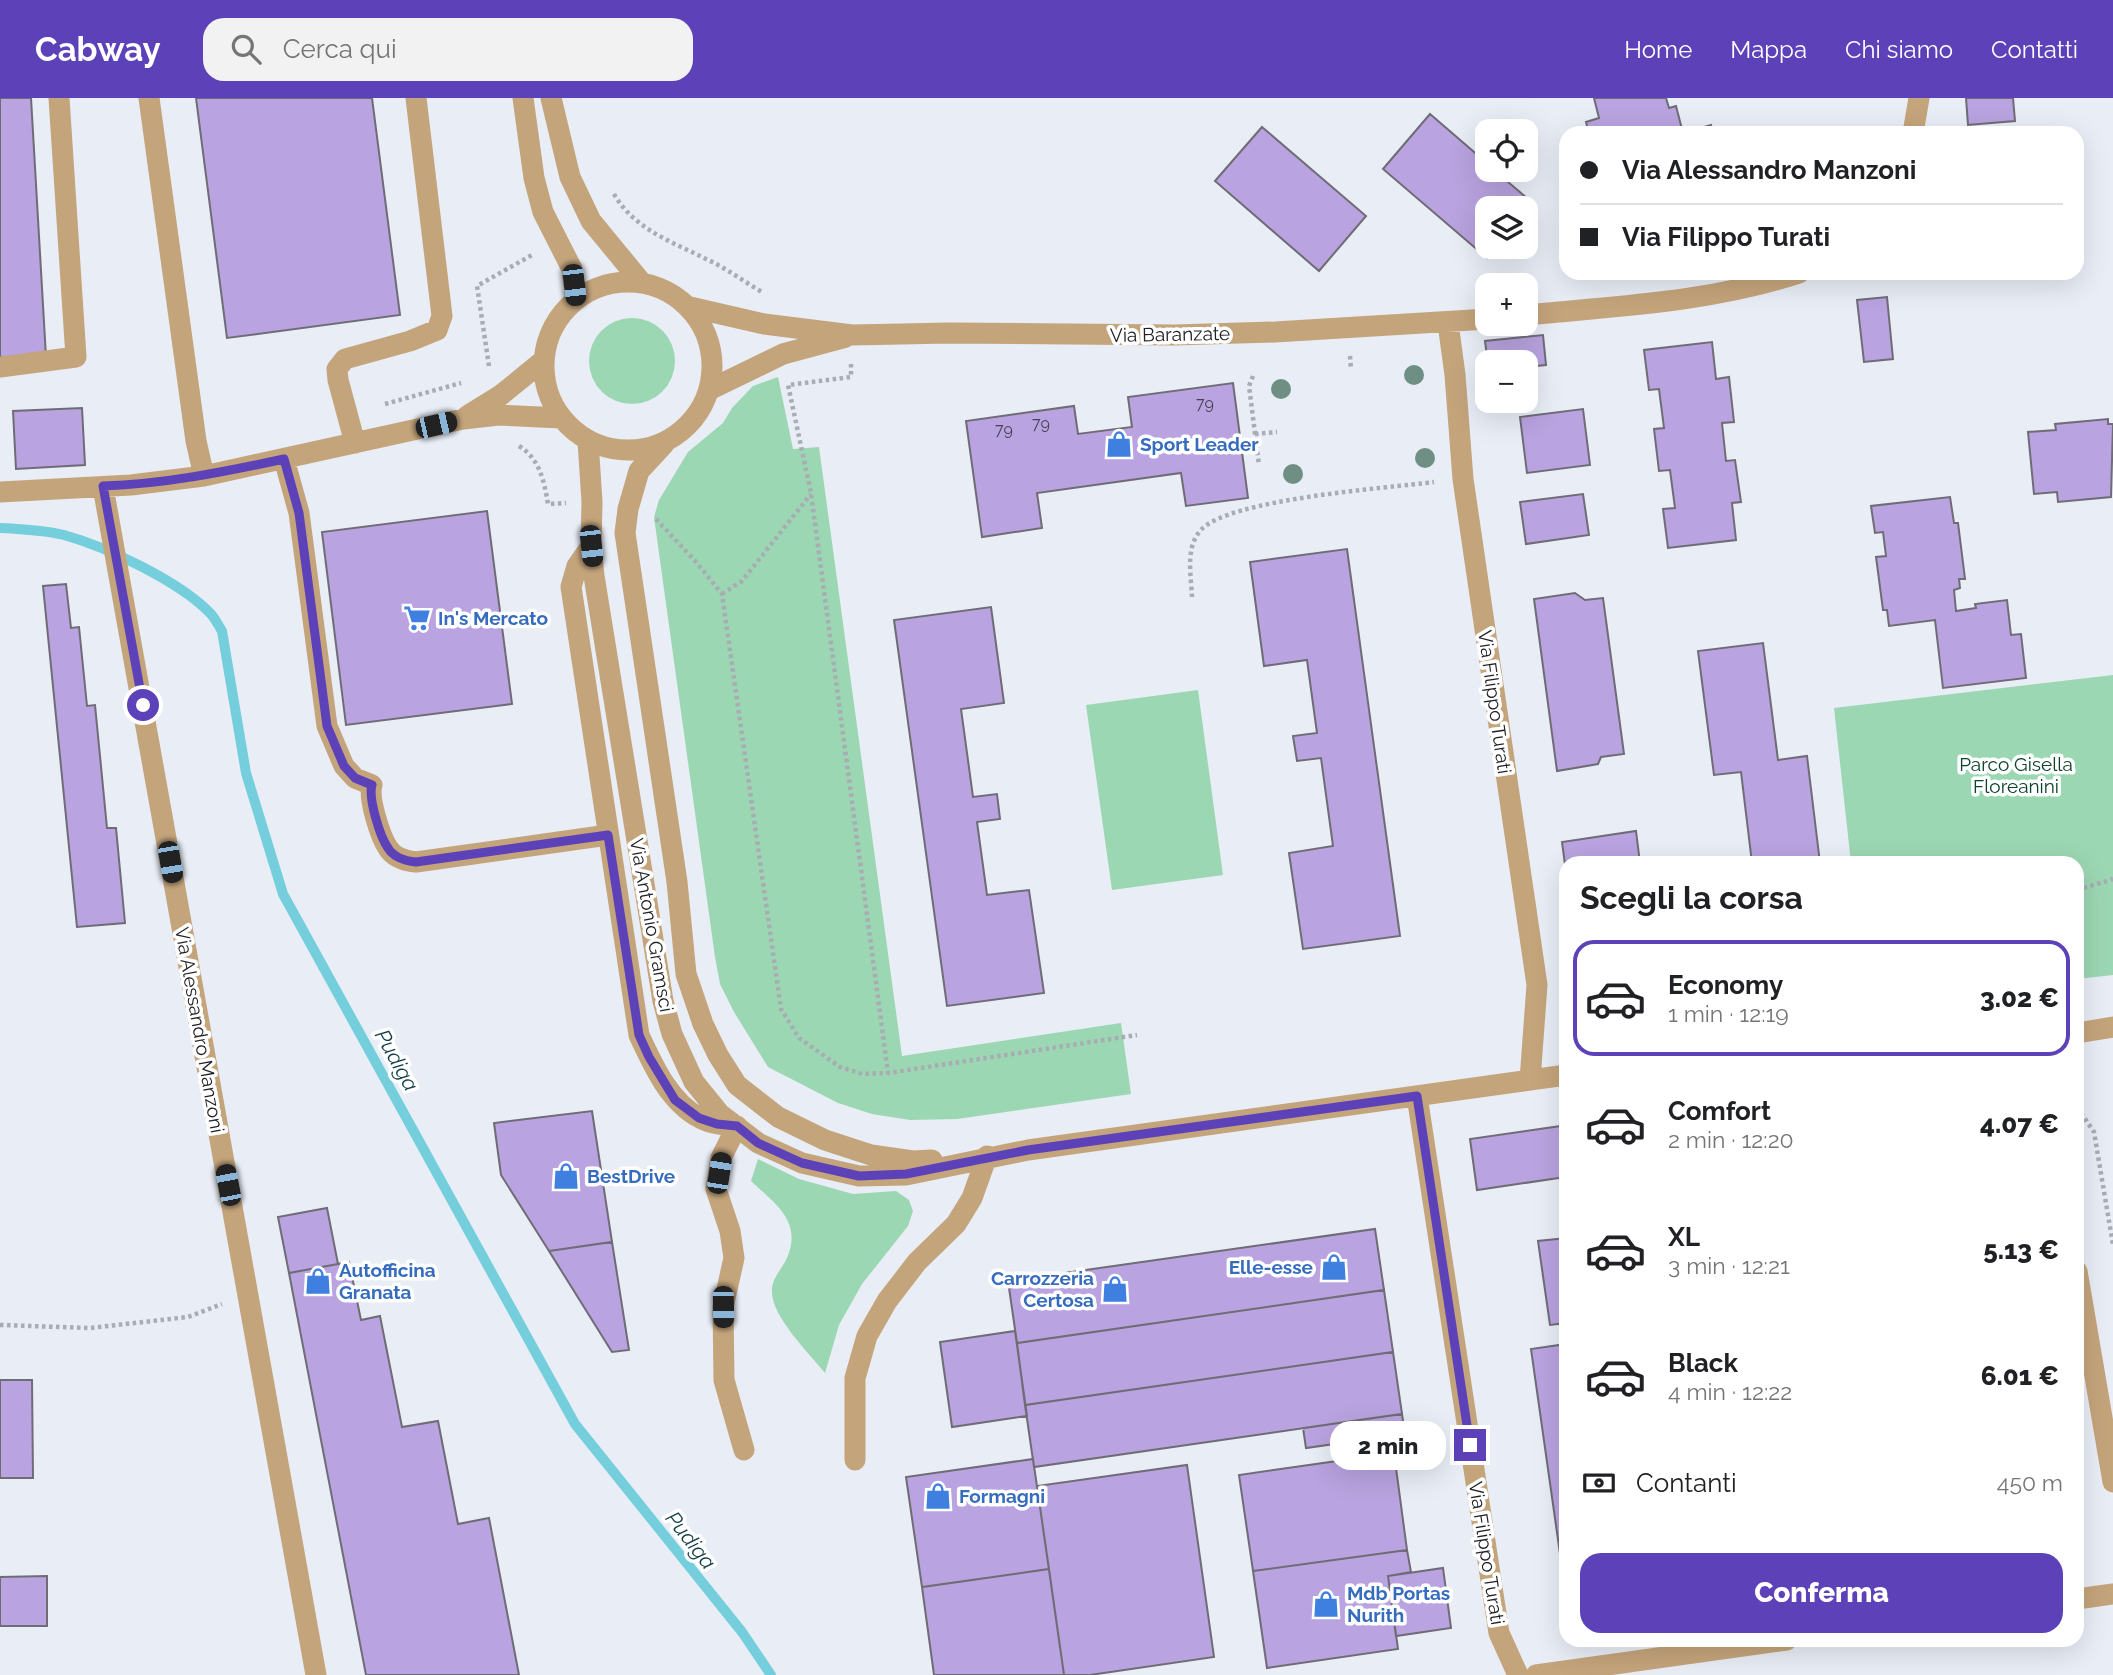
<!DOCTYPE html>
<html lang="it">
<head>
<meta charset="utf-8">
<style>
  :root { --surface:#fff; --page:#f2f2f2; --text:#202124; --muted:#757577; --line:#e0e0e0; --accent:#5c41b9 }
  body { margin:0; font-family:Raleway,sans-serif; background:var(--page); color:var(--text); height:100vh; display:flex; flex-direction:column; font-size:26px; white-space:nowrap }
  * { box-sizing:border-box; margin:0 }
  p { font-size:23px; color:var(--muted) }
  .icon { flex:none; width:38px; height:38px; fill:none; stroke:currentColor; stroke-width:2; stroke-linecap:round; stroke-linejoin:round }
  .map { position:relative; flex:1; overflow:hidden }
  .details { position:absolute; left:1559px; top:758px; width:525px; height:791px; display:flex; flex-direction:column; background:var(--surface); border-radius:21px; box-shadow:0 7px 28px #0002 }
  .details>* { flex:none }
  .top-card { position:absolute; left:1559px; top:28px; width:525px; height:154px; border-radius:21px; box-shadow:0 7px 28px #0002; display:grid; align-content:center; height:154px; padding:0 21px; background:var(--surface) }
  .fabs { position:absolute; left:1475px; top:21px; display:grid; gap:14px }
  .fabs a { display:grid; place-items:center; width:63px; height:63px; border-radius:14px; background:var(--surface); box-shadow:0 7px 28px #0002; font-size:35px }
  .end { position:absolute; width:32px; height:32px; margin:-16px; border:9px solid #5c41b9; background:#fff; box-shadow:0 0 0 4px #fff }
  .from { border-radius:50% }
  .bubble { position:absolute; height:49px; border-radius:21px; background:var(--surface); box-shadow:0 7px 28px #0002; font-size:23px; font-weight:800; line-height:49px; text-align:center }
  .car { position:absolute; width:21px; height:42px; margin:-21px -10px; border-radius:9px; box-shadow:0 0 5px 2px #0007; background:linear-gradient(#222 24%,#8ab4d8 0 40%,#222 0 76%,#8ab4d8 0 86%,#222 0) }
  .top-card b { display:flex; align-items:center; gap:24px; height:66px; font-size:26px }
  .top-card b+b { border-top:2px solid var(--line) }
  .top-card i { width:18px; height:18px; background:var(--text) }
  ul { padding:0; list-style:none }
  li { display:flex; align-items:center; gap:21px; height:116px; margin:0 14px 10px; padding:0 7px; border:4px solid transparent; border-radius:21px }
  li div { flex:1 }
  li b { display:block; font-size:26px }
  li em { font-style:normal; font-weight:800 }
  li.current { border-color:var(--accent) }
  li>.icon { width:63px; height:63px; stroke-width:1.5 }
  h2 { padding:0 21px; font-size:32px; line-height:84px }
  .pay { display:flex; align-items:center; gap:18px; height:77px; padding:0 21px; font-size:26px }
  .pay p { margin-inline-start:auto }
  .cta { display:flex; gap:14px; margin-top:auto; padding:14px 21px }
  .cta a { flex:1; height:80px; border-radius:21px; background:var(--accent); color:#fff; font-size:28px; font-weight:800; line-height:80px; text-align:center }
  header { display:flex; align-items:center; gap:42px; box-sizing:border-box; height:98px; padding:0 35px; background:var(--accent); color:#fff }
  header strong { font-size:33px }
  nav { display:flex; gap:38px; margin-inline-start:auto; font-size:24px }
  .search { width:490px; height:63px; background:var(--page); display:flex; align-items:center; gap:18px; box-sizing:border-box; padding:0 24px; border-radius:21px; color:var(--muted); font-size:26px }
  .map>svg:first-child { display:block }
  .green { fill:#9cd7b3 }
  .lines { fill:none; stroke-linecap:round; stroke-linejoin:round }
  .stream { stroke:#74cedc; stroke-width:10 }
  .building { fill:#b9a3e0; stroke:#6f6c75; stroke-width:2 }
  .path { stroke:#a8acb3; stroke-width:4.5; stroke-dasharray:3.5 3.5; stroke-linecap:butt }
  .minor { stroke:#c4a47b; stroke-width:21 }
  .tree { fill:#6f8f85 }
  .route { stroke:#5c41b9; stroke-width:9 }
  .labels { text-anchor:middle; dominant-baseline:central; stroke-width:7; stroke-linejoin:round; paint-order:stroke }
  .number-label { font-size:16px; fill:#464254 }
  .street-label { font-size:19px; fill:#202225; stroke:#fff }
  .shop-label { font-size:19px; font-weight:bold; fill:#366cbe; stroke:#fff; text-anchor:start }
  .park-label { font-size:19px; fill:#0c4228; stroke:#fff }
  .water-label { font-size:21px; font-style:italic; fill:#133e44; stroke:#fff }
</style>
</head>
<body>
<header>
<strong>Cabway</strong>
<div class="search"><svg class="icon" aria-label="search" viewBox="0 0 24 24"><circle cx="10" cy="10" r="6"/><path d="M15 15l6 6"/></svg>Cerca qui</div>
<nav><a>Home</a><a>Mappa</a><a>Chi siamo</a><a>Contatti</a></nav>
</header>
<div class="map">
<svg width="2113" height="1577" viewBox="0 0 2113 1577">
  <rect width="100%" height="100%" fill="#e8edf6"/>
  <!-- green -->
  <path class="green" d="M589 263a43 43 0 1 1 86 0a43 43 0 1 1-86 0Z
    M 778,279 L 793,351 L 819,349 L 902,958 L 1121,925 L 1131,996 L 957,1021 L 910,1022 L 872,1016 L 838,1005 L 768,969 L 734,914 L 720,886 L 715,859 L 654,419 L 659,402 L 688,354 L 723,325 L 732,310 L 753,288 Z
    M 2113,577 L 2113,877 L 2077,881 L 2077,765 L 1851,765 L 1834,610 Z
    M 1198,592 L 1223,777 L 1112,792 L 1086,607 Z
    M 758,1061 L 799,1081 L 853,1096 L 896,1093 L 909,1102 L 913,1113 L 908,1128 L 862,1186 L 839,1227 L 825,1275 C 809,1255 772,1219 772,1194 C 771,1181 782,1171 787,1160 C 803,1123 774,1105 751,1083 Z"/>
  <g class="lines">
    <!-- stream -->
    <path class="stream" d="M 0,430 C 21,431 43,432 64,437 C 107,449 179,483 210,515 C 215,520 218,527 222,533 L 246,675 L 283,796 L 575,1326 L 742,1534 L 771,1577"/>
  </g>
  <!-- building -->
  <path class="building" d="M 0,0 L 31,0 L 46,259 L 0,259 Z
    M 196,0 L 372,0 L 400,217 L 227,240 Z
    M 1594,0 L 1666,0 L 1669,10 L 1676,8 L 1683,35 L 1711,27 L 1713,35 L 1589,35 L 1586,24 L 1599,20 Z
    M 1966,0 L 2013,0 L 2015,23 L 1968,27 Z
    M 1430,16 L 1488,66 L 1488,72 L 1494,72 L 1534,106 L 1526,115 L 1526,110 L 1488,110 L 1488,149 L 1496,149 L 1487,160 L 1383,71 Z
    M 1262,29 L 1366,118 L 1319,173 L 1215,83 Z
    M 1887,199 L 1893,261 L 1864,264 L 1857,202 Z
    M 1543,237 L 1546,267 L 1526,269 L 1526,264 L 1488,264 L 1488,266 L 1485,243 Z
    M 1712,244 L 1716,281 L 1729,279 L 1734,324 L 1722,325 L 1726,363 L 1735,362 L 1741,404 L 1732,405 L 1736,442 L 1668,450 L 1663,411 L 1675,410 L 1670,372 L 1659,373 L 1654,331 L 1664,330 L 1659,291 L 1649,292 L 1644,252 Z
    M 1233,285 L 1248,400 L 1186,408 L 1181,375 L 1037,395 L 1042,430 L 982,439 L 966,323 L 1074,308 L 1078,336 L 1132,329 L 1128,299 Z
    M 82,310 L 85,367 L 16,371 L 13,313 Z
    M 1583,311 L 1590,367 L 1527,375 L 1520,319 Z
    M 2108,321 L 2108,326 L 2113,326 L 2111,399 L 2058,404 L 2057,394 L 2034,396 L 2028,334 L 2056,332 L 2055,326 Z
    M 1583,396 L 1589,437 L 1526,446 L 1520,404 Z
    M 1950,399 L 1954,425 L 1958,425 L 1965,481 L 1959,481 L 1960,490 L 1954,492 L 1956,513 L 1976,510 L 1975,506 L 2007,502 L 2011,537 L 2021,536 L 2026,580 L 1943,590 L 1935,522 L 1889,528 L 1887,512 L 1883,512 L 1876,459 L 1886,458 L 1883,434 L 1875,435 L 1871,408 Z
    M 487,413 L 512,606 L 346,627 L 322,434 Z
    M 1347,451 L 1400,838 L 1303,851 L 1289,755 L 1333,748 L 1321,660 L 1297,663 L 1293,638 L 1317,635 L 1307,562 L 1264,568 L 1250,464 Z
    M 66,486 L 71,530 L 79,529 L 87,608 L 95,607 L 107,730 L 116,730 L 125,825 L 77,829 L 43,488 Z
    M 1575,495 L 1585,502 L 1603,500 L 1624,656 L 1601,659 L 1598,666 L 1557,673 L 1534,501 Z
    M 991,509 L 1004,605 L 961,611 L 973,699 L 997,696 L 1000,721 L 977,724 L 987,797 L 1029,792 L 1044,895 L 947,908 L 894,522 Z
    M 1763,545 L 1778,662 L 1807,658 L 1820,765 L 1752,765 L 1741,674 L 1714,677 L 1698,553 Z
    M 1636,733 L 1640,765 L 1566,765 L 1566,774 L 1562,744 Z
    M 592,1013 L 612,1144 L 549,1153 L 501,1077 L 494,1025 Z
    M 1561,1028 L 1566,1079 L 1477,1092 L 1470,1041 Z
    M 327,1110 L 338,1166 L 289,1175 L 278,1119 Z
    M 1375,1131 L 1384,1192 L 1017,1245 L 1008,1183 Z
    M 1566,1140 L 1566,1225 L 1550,1227 L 1538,1143 Z
    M 612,1144 L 629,1252 L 612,1254 L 549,1153 Z
    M 349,1164 L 361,1222 L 380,1218 L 402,1329 L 438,1323 L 458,1426 L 489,1420 L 519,1577 L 366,1577 L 289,1175 Z
    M 1384,1192 L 1393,1254 L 1025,1307 L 1017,1245 Z
    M 1015,1233 L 1027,1318 L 952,1329 L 940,1244 Z
    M 1566,1246 L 1566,1498 L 1531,1251 Z
    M 1393,1254 L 1402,1316 L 1034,1369 L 1025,1307 Z
    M 0,1282 L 32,1282 L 33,1380 L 0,1380 Z
    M 1402,1316 L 1405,1336 L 1306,1350 L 1303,1330 Z
    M 1394,1355 L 1407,1452 L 1253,1473 L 1239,1377 Z
    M 1033,1361 L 1049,1471 L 922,1489 L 906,1379 Z
    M 1187,1367 L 1214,1559 L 1090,1577 L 1064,1577 L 1037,1388 Z
    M 1407,1452 L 1411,1474 L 1388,1478 L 1398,1551 L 1267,1570 L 1253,1473 Z
    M 1443,1470 L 1451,1530 L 1396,1538 L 1388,1478 Z
    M 1049,1471 L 1064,1577 L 934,1577 L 922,1489 Z
    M 47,1478 L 47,1528 L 0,1528 L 0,1479 Z"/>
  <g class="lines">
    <!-- path -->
    <path class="path" d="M 614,96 C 634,131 672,144 706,161 C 726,170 743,183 762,194
      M 1350,258 L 1351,272
      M 851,266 L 851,279 L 788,287 L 811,395 L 888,975
      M 489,268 L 477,188 L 532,157
      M 1253,278 L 1249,288 L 1259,367
      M 385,306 L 461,285
      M 1255,336 L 1277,334
      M 519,348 C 540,361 544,383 548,406 L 566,405
      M 656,421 L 697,465 L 722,496 L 781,911 L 799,940 L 840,969 L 862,976 L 888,975 L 1137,937
      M 722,496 L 742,483 L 811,396
      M 1192,499 C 1191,477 1185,449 1201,432 C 1228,401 1388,390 1434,384
      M 2077,792 L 2113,781
      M 2077,1009 L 2094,1034 L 2113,1147
      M 0,1227 L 90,1230 L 188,1219 L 222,1206"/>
    <!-- minor -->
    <path class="minor" d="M 149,0 L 196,343 L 204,378
      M 523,0 L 534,80 L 543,114 L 572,171 L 576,202
      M 551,0 L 570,79 L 591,123 L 642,185
      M 1913,35 L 1919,0
      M544 268a84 84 0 1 1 168 0a84 84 0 1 1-168 0Z
      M 690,209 L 764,226 L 852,237 L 949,235 L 1175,237 L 1275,234 L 1488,221
      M 1526,217 C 1617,208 1711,204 1799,175
      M 1448,225 L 1455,277 L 1463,381 L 1537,887 L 1530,982
      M 0,269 L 76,259 L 59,0
      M 711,291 L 783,256 L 846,239
      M 467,318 L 501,297 L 544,262
      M 588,343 L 592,404 L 591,448 L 594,478 L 663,903 L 672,936 L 694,984 L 720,1016 L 758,1045 L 802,1065 L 859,1078 L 906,1077 L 1028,1052 L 1566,977
      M 355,345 L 338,282 L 337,271 L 345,261 L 410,243 L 437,232 L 442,218 L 416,0
      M 664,346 L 639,373 L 628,411 L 625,435 L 677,784 L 686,876 L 703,926 L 718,957 L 737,987 L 778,1019 L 825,1042 L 871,1057 L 913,1063 L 932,1062
      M 284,361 L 299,415 L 327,628 L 344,668 L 355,680 L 372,687 C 368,700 380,738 388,750 C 394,760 406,763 416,764 L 608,737
      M 103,389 L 316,1577
      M 0,394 L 131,387 L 204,378 L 463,321 L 499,317 L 561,320
      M 591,448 L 577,468 L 571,489 L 639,937 C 653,967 669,1004 700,1020 C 711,1026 724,1027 737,1028 L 721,1060 L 716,1091 L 730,1133 L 734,1160 L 723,1209 L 724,1282 L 744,1352
      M 2077,935 L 2113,929
      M 1417,998 L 1499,1535 L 1518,1577
      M 2077,1173 L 2113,1384
      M 855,1362 L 855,1280 L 867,1238 L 887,1203 L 917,1164 L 956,1126 L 972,1100 L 987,1058
      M 2077,1501 L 2113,1496
      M 1536,1577 L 1787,1542"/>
  </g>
  <!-- trees -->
  <g class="tree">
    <circle cx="1414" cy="277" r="10"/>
    <circle cx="1281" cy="291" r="10"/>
    <circle cx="1425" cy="360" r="10"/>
    <circle cx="1293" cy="376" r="10"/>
  </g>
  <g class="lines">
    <!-- route -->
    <path class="route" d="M 143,607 L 103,388 C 164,386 224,374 284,361 L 299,415 L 327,628 L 344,668 L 355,680 L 372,687 C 368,700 380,739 388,750 C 394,760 406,763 416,764 L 608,737 L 639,937 L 649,959 L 675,1002 L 699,1020 L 717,1026 L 737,1028 L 758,1045 L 802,1065 L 859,1078 L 906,1076 L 1028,1052 L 1417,998 L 1470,1347"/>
  </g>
  <!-- icons -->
  <defs>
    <symbol id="shop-bare" viewBox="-9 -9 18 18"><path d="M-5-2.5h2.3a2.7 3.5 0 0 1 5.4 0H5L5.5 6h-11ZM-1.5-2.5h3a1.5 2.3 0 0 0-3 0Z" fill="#3f7fe0" stroke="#fff" stroke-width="2.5" paint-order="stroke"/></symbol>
    <symbol id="supermarket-bare" viewBox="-9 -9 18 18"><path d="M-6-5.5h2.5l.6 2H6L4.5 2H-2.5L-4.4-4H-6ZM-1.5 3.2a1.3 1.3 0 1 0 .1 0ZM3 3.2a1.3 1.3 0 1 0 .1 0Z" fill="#3f7fe0" stroke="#fff" stroke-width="2.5" paint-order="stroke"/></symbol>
  </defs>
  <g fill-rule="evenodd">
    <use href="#shop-bare" x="1100" y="327" width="38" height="38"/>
    <use href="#supermarket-bare" x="398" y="501" width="38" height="38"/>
    <use href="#shop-bare" x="547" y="1059" width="38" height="38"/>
    <use href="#shop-bare" x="1315" y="1150" width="38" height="38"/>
    <use href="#shop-bare" x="299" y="1164" width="38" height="38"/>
    <use href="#shop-bare" x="1096" y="1172" width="38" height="38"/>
    <use href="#shop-bare" x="919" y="1379" width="38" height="38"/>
    <use href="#shop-bare" x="1307" y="1487" width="38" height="38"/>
  </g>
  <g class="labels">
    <!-- number labels -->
    <g class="number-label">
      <text x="1205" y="305">79</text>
      <text x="1041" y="325">79</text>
      <text x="1004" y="331">79</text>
    </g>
    <!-- street labels -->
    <g class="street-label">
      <text transform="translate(1170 236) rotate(-1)">Via Baranzate</text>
      <text transform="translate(1495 604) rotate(82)">Via Filippo Turati</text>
      <text transform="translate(652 827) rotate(80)">Via Antonio Gramsci</text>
      <text transform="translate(200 932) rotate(80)">Via Alessandro Manzoni</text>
      <text transform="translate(1487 1455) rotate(81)">Via Filippo Turati</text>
    </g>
    <!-- shop labels -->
    <g class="shop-label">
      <text x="1140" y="346">Sport Leader</text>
      <text x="438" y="520">In's Mercato</text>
      <text x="587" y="1078">BestDrive</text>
      <text x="1313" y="1169" text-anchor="end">Elle-esse</text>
      <text x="339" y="1172">Autofficina<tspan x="339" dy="22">Granata</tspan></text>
      <text x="1094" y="1180" text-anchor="end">Carrozzeria<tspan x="1094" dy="22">Certosa</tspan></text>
      <text x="959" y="1398">Formagni</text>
      <text x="1347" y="1495">Mdb Portas<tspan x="1347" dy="22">Nurith</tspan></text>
    </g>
    <!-- park labels -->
    <g class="park-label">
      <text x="2016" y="666">Parco Gisella<tspan x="2016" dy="22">Floreanini</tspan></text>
    </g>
    <!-- water labels -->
    <g class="water-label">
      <text transform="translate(397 962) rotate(61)">Pudiga</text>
      <text transform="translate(691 1442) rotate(52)">Pudiga</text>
    </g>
  </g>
</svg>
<div class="fabs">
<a><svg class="icon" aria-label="locate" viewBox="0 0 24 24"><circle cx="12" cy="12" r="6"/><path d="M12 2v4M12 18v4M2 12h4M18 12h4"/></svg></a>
<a><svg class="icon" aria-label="layers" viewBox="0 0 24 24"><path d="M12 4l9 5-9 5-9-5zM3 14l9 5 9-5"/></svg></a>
<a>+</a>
<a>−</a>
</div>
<i class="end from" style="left:143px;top:607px"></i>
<i class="end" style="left:1470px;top:1347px"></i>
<div class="bubble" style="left:1330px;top:1323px;width:116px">2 min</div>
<i class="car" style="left:574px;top:187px;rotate:173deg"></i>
<i class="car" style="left:436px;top:327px;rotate:77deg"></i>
<i class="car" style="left:591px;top:448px;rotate:174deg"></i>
<i class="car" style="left:170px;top:764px;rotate:170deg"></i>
<i class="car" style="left:719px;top:1075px;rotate:9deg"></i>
<i class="car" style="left:228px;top:1087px;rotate:349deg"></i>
<i class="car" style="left:723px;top:1209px;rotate:179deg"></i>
<div class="top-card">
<b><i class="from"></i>Via Alessandro Manzoni</b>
<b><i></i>Via Filippo Turati</b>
</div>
<section class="details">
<h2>Scegli la corsa</h2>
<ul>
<li class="current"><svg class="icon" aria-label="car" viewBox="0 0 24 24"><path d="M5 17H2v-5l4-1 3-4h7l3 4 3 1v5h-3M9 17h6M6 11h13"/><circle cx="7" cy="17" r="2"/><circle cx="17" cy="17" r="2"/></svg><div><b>Economy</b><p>1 min · 12:19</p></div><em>3.02 €</em></li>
<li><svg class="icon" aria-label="car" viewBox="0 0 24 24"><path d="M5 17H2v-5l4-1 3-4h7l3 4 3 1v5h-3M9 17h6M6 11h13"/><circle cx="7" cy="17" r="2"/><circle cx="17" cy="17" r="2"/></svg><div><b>Comfort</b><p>2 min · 12:20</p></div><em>4.07 €</em></li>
<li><svg class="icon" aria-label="car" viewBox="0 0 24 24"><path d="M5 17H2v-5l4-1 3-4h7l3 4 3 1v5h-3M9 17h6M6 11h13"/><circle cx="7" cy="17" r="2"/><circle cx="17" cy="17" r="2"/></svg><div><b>XL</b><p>3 min · 12:21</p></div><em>5.13 €</em></li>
<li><svg class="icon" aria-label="car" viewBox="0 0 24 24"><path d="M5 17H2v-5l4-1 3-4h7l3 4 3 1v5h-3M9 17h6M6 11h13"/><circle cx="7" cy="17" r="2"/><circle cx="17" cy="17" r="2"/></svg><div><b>Black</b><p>4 min · 12:22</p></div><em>6.01 €</em></li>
</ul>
<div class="pay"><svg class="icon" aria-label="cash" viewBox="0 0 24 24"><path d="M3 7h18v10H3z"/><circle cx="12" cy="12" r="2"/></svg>Contanti<p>450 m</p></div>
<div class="cta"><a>Conferma</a></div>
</section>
</div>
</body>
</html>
